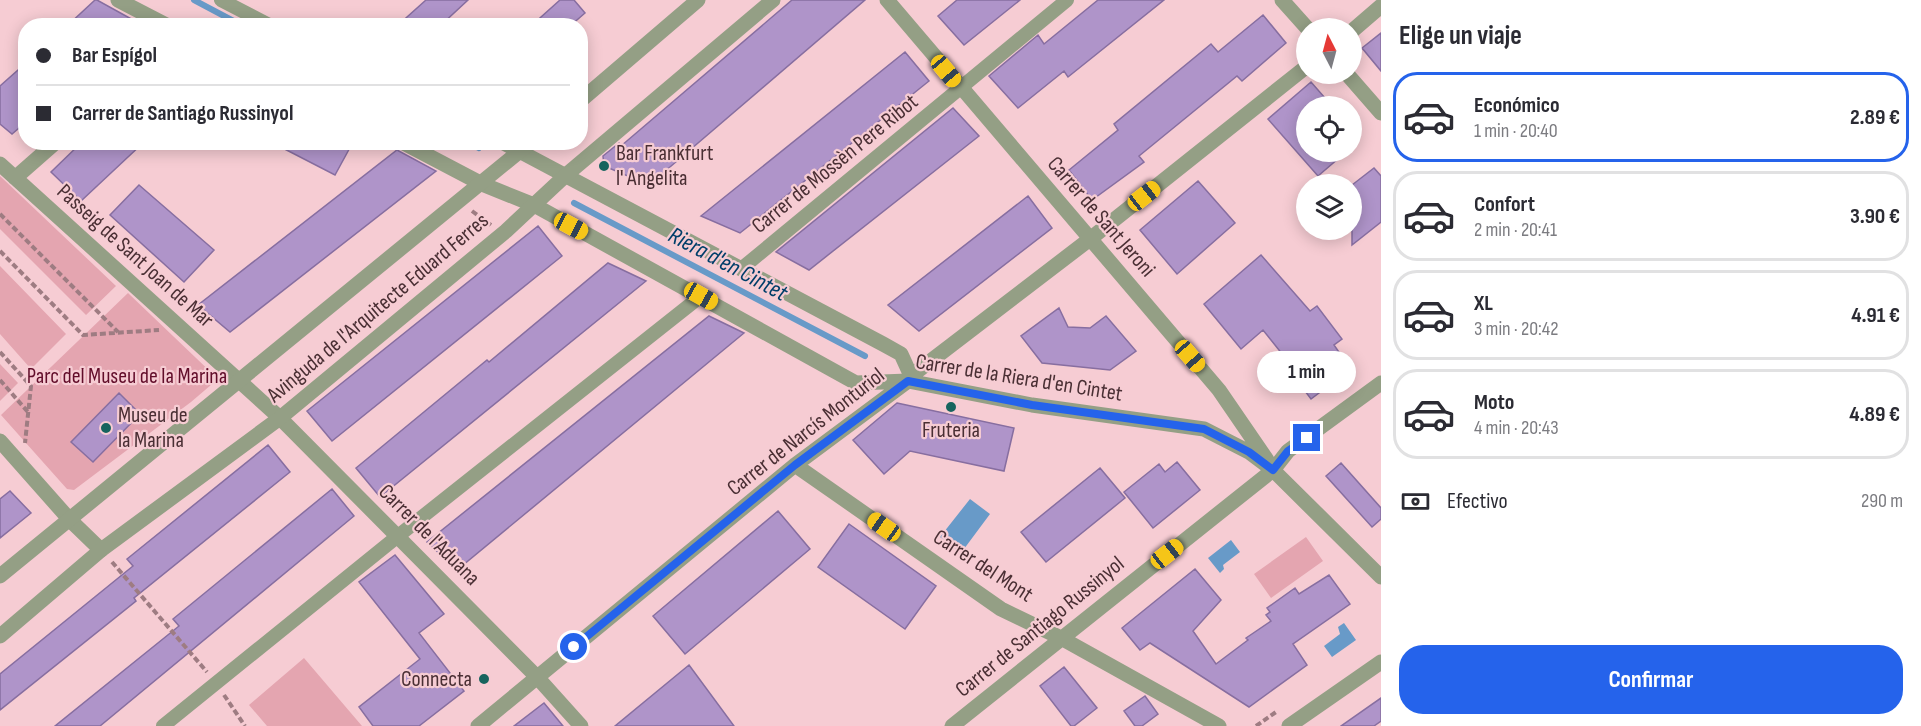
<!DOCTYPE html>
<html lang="es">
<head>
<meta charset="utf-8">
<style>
  :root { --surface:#fff; --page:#f7f7f7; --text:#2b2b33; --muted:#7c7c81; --line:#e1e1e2; --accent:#2563eb }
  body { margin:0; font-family:"Sofia Sans Condensed",sans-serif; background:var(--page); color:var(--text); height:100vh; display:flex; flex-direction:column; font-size:22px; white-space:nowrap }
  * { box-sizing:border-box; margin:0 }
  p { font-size:20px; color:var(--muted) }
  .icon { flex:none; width:33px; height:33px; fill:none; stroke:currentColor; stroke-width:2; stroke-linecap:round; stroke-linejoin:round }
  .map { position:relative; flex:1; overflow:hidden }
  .drawer { display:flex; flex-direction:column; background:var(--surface); width:540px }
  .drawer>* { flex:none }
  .guide { position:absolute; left:18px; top:18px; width:570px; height:132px; border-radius:24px; box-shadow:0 3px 15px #0003; display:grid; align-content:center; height:132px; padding:0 18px; background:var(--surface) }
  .needle { width:39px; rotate:354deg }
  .buttons { position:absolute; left:1296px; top:18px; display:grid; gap:12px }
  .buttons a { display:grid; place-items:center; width:66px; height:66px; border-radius:50%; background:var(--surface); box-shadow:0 3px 15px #0003; font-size:30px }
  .end { position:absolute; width:27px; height:27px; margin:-14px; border:8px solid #2563eb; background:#fff; box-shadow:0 0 0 3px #fff }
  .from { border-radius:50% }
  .bubble { position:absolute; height:42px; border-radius:21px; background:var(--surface); box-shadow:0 3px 15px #0003; font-size:20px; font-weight:700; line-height:42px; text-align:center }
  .car { position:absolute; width:18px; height:36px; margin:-18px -9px; border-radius:8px; box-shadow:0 0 4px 2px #0007; background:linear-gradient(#f5c518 24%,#345 0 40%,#f5c518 0 76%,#345 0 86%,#f5c518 0) }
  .guide b { display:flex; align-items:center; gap:21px; height:57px; font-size:22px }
  .guide b+b { border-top:2px solid var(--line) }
  .guide i { width:15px; height:15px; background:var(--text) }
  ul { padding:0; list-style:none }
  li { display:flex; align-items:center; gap:18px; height:90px; margin:0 12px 9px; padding:0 6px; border:3px solid var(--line); border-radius:24px }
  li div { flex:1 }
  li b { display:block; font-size:22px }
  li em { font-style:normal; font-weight:700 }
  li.on { border-color:var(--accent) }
  li>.icon { width:54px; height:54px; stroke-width:1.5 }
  h2 { padding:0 18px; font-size:27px; line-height:72px }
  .pay { display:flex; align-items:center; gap:15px; height:66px; padding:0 18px; font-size:22px }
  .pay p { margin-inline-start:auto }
  .primary-button { display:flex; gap:12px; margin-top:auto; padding:12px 18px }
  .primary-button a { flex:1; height:69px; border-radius:24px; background:var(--accent); color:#fff; font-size:24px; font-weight:700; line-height:69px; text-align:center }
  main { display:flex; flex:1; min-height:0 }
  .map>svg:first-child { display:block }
  .green { fill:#e4a5b0 }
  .water { fill:#689ac8 }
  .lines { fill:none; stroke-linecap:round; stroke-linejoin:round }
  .stream { stroke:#689ac8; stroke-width:6 }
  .building { fill:#af94c9; stroke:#876ea0; stroke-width:1.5 }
  .path { stroke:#9e7c82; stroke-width:4; stroke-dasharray:6 3; stroke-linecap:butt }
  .pedestrian { stroke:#949f85; stroke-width:14 }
  .minor { stroke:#949f85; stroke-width:15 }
  .tertiary { stroke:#949f85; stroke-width:15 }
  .route { stroke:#2563eb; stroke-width:8 }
  .poi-dot { fill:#17645e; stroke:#f6ccd3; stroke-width:2 }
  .labels { text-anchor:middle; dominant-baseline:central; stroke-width:4.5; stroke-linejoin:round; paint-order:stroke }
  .poi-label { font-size:22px; fill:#4a2f34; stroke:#f6ccd3; text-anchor:start }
  .street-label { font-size:22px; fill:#4a2f34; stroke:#f6ccd3 }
  .park-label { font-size:22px; fill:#620d2a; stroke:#f6ccd3 }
  .water-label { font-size:24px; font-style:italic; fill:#003e69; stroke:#f6ccd3 }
</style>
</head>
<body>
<main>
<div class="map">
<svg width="1381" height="726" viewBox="0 0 1381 726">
  <rect width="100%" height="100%" fill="#f6ccd3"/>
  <!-- green -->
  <path class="green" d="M 0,176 L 116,286 L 86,315 L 0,229 Z
    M 0,266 L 66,334 L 31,369 L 0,334 Z
    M 128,293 L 218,379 L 191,402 L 74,490 L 67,489 L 1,415 Z
    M 0,364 L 18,383 L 0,401 Z
    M 1306,537 L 1323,561 L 1271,598 L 1254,574 Z
    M 304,658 L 362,726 L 267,726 L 249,705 Z"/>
  <!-- water -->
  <path class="water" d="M 970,499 L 990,514 L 961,553 L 940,537 Z
    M 1231,540 L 1240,552 L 1223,565 L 1224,569 L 1220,573 L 1208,558 Z
    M 1344,623 L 1356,640 L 1332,657 L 1324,646 L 1340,634 L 1338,627 Z"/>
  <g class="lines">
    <!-- stream -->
    <path class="stream" d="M 194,0 L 243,26
      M 468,142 L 479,148
      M 574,203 L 865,356"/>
  </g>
  <!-- building -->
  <path class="building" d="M 95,0 L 97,0 L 144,26 L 67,26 Z
    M 426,0 L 468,0 L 440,26 L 397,26 Z
    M 560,0 L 574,0 L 585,13 L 570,26 L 531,26 Z
    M 792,0 L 865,0 L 649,185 L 604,166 L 603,156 L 619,143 L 621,146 Z
    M 957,0 L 1020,0 L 964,45 L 938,16 Z
    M 1098,0 L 1164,0 L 1068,77 L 1064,71 L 1018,108 L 989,76 L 1038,35 L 1044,44 Z
    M 1263,15 L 1286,43 L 1242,81 L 1237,76 L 1139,156 L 1144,162 L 1092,200 L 1069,170 L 1118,130 L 1114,124 L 1211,44 L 1218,52 Z
    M 1381,33 L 1381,71 L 1362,48 Z
    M 905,52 L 929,81 L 740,233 L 701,216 Z
    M 26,63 L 26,122 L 12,134 L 0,124 L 0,86 Z
    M 1311,82 L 1332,106 L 1306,106 L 1306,152 L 1346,152 L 1318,176 L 1268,119 Z
    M 953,108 L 979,136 L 809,270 L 776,252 Z
    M 82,142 L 144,142 L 81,201 L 51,172 Z
    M 271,142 L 353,142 L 335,175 Z
    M 397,150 L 436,171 L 230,332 L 198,305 Z
    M 1374,168 L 1381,176 L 1381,222 L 1352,245 L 1352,185 Z
    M 1198,181 L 1235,223 L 1177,274 L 1140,230 Z
    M 139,185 L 214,250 L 184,282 L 110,215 Z
    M 1028,196 L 1052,228 L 919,331 L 888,305 Z
    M 538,226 L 562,256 L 332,441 L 307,411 Z
    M 1261,255 L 1310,311 L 1317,306 L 1342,339 L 1334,345 L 1343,358 L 1339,360 L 1348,371 L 1311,399 L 1302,387 L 1295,392 L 1273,362 L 1283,355 L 1263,330 L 1241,349 L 1204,304 Z
    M 608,263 L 646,281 L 380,497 L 356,468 L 487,360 L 489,362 Z
    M 1059,308 L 1068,327 L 1090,328 L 1106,316 L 1136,351 L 1110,370 L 1042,363 L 1021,336 Z
    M 709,316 L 744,333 L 457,570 L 427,542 Z
    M 119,393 L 140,414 L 93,462 L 71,442 Z
    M 897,403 L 1014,428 L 1004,471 L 910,451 L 884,474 L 853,440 Z
    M 268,445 L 290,472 L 134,598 L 136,601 L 0,710 L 0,674 L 133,566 L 127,559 Z
    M 1177,462 L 1200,490 L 1153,528 L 1124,492 L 1159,464 L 1165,472 Z
    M 1341,463 L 1381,508 L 1381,519 L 1372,527 L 1326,476 Z
    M 1100,468 L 1125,498 L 1046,562 L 1021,532 Z
    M 332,489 L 354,516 L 100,726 L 55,726 L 179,626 L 173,619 Z
    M 10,491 L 31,513 L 0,538 L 0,499 Z
    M 778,511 L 810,549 L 685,654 L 653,616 Z
    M 849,524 L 936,586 L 905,629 L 818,567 Z
    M 395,555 L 444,614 L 419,633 L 464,691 L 419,726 L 373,726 L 359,707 L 420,659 L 359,582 Z
    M 1195,569 L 1221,600 L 1193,631 L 1216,664 L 1248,640 L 1246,638 L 1271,621 L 1266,615 L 1270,612 L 1267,608 L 1295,588 L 1299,594 L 1329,575 L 1350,604 L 1293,644 L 1307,665 L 1249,707 L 1150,643 L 1140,650 L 1122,628 Z
    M 689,665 L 734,726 L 615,726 Z
    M 1064,667 L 1097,708 L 1074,726 L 1071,726 L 1040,686 Z
    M 1145,696 L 1158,714 L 1142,726 L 1135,726 L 1124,711 Z
    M 1381,698 L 1381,721 L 1374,726 L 1341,726 Z
    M 544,703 L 563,726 L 514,726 Z"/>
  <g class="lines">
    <!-- path -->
    <path class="path" d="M 472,211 L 491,225
      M 0,214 L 118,332
      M 0,251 L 83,335 L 159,330
      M 0,352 L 31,386 L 25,443
      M 0,380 L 28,412
      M 112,562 L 207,672
      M 224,695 L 245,726
      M 1256,726 L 1276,712"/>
    <!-- pedestrian -->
    <path class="pedestrian" d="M 221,0 L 271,26
      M 741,269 L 1067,0
      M 163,726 L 398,536 L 701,296"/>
    <!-- minor -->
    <path class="minor" d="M 118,0 L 168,26
      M 887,0 L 1219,390 L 1267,460
      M 1282,0 L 1307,28
      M 1352,31 L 1381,6
      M 1347,74 L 1381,113
      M 402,142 L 482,184 L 534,205 L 856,383 L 908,381 L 1032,405 L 1204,429 L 1249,452 L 1273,470 L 1381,577
      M 504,143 L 883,344 L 901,354 L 911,376
      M 0,164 L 280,418 L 537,677 L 581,726
      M 15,178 L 56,142
      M 0,441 L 70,520 L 101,550
      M 795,465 L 1001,609 L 1061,638 L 1219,726
      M 478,726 L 795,465 L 908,381 L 911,376 L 1090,239 L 1306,67
      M 952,726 L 1273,470 L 1288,451 L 1381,383
      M 1289,726 L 1381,662"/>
    <!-- tertiary -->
    <path class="tertiary" d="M 580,101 L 698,0
      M 0,576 L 531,142
      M 0,636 L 101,550 L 280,418 L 506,231 L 566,175 L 773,0"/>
  </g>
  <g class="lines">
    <!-- route -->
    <path class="route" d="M 574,647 L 795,465 L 908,381 L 1032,405 L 1204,429 L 1249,452 L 1273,470 L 1288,451 L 1307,438"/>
  </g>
  <!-- markers -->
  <g class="poi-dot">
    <circle cx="604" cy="166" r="6"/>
    <circle cx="951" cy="407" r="6"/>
    <circle cx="106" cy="428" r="6"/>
    <circle cx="484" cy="679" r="6"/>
  </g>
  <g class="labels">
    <!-- poi labels -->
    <g class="poi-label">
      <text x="616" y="153">Bar Frankfurt<tspan x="616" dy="25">l' Angelita</tspan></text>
      <text x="118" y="415">Museu de<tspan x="118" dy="25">la Marina</tspan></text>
      <text x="951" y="430" text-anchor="middle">Fruteria</text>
      <text x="472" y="679" text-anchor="end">Connecta</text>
    </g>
    <!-- street labels -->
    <g class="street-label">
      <text transform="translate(835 164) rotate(-39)">Carrer de Mossèn Pere Ribot</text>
      <text transform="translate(1101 217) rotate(49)">Carrer de Sant Jeroni</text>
      <text transform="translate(135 256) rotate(42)">Passeig de Sant Joan de Mar</text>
      <text transform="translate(378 308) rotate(-40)">Avinguda de l'Arquitecte Eduard Ferres</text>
      <text transform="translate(1019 378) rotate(9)">Carrer de la Riera d'en Cintet</text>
      <text transform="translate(806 432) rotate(-38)">Carrer de Narcís Monturiol</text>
      <text transform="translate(429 535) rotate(45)">Carrer de l'Aduana</text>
      <text transform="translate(983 566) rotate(33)">Carrer del Mont</text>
      <text transform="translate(1040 627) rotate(-39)">Carrer de Santiago Russinyol</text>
    </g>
    <!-- park labels -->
    <g class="park-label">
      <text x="127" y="376">Parc del Museu de la Marina</text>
    </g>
    <!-- water labels -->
    <g class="water-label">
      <text transform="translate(728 264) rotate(28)">Riera d'en Cintet</text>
    </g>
  </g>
</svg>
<div class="buttons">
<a><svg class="needle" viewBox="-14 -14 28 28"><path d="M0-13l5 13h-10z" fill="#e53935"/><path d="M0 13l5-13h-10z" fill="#7c7c81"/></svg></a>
<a><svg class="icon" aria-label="locate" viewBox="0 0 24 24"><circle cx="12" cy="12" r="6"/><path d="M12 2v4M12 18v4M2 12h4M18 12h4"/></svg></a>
<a><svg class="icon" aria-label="layers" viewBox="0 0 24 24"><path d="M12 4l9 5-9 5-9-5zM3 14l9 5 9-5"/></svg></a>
</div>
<i class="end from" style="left:574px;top:647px"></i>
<i class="end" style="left:1307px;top:438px"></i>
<div class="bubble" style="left:1257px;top:351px;width:99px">1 min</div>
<i class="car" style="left:946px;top:71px;rotate:140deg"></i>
<i class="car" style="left:1144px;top:196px;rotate:52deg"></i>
<i class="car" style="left:571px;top:226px;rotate:118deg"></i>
<i class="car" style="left:701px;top:296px;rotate:119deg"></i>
<i class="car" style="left:1190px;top:356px;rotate:139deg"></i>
<i class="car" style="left:884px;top:527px;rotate:305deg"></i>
<i class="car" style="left:1167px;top:554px;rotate:52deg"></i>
<div class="guide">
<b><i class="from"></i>Bar Espígol</b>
<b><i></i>Carrer de Santiago Russinyol</b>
</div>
</div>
<section class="drawer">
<h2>Elige un viaje</h2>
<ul>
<li class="on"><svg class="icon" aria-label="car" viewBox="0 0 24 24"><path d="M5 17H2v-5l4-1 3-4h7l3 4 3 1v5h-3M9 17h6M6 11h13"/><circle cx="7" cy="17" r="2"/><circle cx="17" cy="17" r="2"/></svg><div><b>Económico</b><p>1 min · 20:40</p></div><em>2.89 €</em></li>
<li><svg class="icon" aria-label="car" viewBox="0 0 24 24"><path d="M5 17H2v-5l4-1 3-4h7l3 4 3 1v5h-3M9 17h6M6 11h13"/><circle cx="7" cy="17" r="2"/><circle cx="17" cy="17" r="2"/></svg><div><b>Confort</b><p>2 min · 20:41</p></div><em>3.90 €</em></li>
<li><svg class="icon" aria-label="car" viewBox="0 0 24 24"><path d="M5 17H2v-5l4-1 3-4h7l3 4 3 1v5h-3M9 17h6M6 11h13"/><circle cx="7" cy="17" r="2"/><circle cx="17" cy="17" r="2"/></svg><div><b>XL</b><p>3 min · 20:42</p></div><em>4.91 €</em></li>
<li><svg class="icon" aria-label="car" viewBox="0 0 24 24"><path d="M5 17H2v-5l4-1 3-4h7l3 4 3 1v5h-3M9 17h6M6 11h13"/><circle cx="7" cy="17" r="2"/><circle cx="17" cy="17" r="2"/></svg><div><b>Moto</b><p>4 min · 20:43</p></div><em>4.89 €</em></li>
</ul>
<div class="pay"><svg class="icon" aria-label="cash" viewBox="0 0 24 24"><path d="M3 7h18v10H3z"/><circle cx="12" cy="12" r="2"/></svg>Efectivo<p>290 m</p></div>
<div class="primary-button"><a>Confirmar</a></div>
</section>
</main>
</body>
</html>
